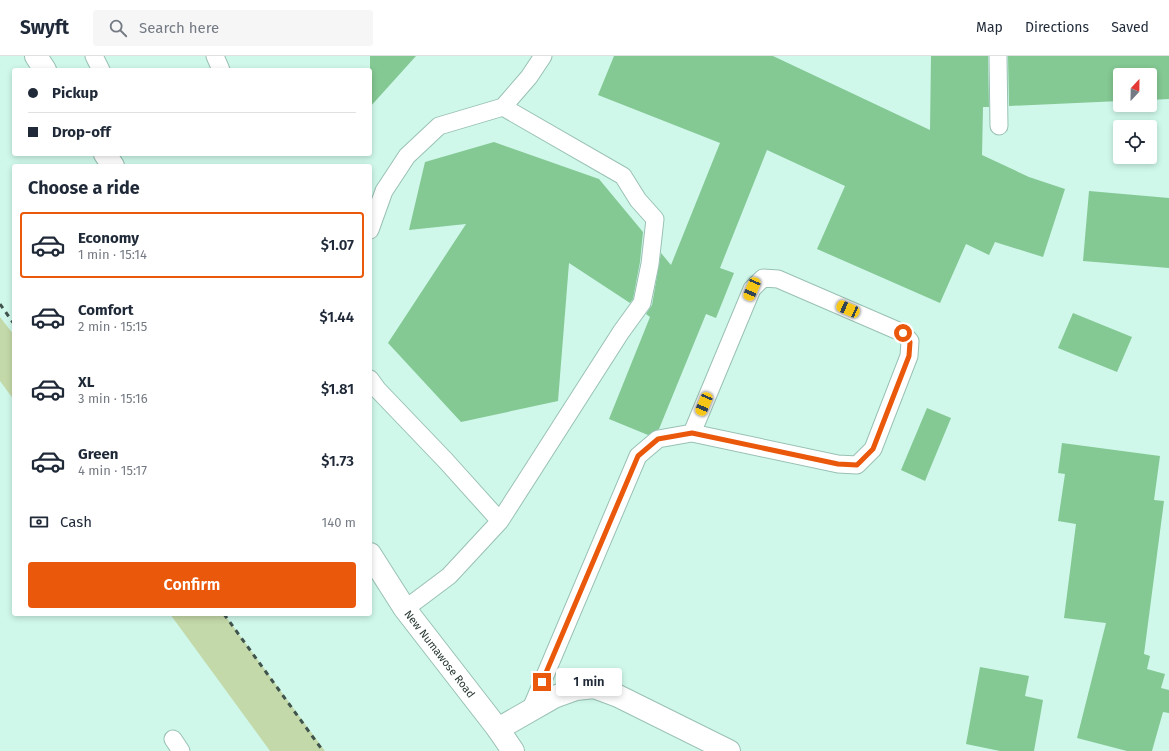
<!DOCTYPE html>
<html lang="en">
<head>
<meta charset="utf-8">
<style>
  :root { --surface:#fff; --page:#f6f6f7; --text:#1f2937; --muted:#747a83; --line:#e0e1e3; --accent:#ea580c }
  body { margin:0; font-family:"Fira Sans",sans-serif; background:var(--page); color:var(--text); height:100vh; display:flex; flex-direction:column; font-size:15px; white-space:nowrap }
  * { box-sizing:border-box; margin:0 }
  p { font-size:13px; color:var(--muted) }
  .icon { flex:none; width:22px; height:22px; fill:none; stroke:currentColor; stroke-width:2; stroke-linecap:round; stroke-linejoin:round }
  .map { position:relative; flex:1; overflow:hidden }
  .side { position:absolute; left:12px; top:108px; width:360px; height:452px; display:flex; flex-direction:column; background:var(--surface); border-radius:4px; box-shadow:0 2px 6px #0003 }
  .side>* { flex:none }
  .hud { position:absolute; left:12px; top:12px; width:360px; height:88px; border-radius:4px; box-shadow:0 2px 6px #0003; display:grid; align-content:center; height:88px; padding:0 16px; background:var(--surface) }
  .needle { width:26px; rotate:22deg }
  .controls { position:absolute; left:1113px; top:12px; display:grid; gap:8px }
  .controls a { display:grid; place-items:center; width:44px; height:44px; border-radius:4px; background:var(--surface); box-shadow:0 2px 6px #0003; font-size:20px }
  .end { position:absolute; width:18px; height:18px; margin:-9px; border:5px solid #ea580c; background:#fff; box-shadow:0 0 0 2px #fff }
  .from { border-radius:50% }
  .bubble { position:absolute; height:28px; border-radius:4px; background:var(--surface); box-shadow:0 2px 6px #0003; font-size:13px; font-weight:600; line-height:28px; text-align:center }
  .car { position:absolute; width:12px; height:24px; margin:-12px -6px; border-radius:5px; box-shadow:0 0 3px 1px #0007; background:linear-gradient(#f5c518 24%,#345 0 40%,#f5c518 0 76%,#345 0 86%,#f5c518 0) }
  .hud b { display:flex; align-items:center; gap:14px; height:38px; font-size:15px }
  .hud b+b { border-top:1px solid var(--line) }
  .hud i { width:10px; height:10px; background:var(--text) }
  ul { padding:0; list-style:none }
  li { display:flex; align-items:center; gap:12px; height:66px; margin:0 8px 6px; padding:0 8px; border:2px solid transparent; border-radius:4px }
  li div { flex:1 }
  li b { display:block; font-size:15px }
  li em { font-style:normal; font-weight:600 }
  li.on { border-color:var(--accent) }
  li>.icon { width:36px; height:36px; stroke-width:1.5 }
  h2 { padding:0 16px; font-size:18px; line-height:48px }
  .pay { display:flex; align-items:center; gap:10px; height:44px; padding:0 16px; font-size:15px }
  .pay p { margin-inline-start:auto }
  .button { display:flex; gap:8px; margin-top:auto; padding:8px 16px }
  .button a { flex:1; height:46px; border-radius:4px; background:var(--accent); color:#fff; font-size:16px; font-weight:600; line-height:46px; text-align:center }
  header { display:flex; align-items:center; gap:24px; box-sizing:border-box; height:56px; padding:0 20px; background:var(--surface); border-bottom:1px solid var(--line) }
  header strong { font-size:19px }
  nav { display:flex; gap:22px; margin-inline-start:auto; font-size:14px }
  .search { width:280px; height:36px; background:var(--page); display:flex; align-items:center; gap:10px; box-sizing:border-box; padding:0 14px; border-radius:4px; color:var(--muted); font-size:15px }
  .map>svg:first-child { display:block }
  .green { fill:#c4d9a9 }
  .building { fill:#84c893 }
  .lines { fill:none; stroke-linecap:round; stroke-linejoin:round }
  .service-casing { stroke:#99c0b4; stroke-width:19 }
  .minor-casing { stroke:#99c0b4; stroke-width:24 }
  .service { stroke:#fff; stroke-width:17 }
  .minor { stroke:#fff; stroke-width:22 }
  .rail { stroke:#40544d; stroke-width:3; stroke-dasharray:5 5; stroke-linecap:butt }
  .route { stroke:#ea580c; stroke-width:5 }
  .labels { text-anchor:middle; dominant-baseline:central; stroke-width:3; stroke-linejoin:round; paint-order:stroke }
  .street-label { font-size:11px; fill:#253530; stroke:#f5fdfa }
</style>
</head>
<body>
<header>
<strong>Swyft</strong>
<div class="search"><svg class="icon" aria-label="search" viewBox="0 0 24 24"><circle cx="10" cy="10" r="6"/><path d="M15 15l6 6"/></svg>Search here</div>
<nav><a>Map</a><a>Directions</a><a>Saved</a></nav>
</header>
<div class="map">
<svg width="1169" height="695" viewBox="0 0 1169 695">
  <rect width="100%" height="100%" fill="#cff8eb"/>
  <!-- green -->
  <path class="green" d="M 0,261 L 14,279 L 14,344 L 0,325 Z
    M 170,558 L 224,558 L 325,695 L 270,695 Z"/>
  <!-- building -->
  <path class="building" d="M 370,0 L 416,0 L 370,51 Z
    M 614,0 L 773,0 L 930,74 L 931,0 L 988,0 L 989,51 L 983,51 L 982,99 L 1029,121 L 1065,133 L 1043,201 L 995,186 L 989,199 L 966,188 L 940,247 L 817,193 L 845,130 L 767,94 L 720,212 L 734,217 L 716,262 L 706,258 L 659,373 L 648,379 L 609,363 L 650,261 L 646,258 L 652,249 L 661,197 L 671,209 L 720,87 L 598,39 Z
    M 1008,0 L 1169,0 L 1169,43 L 1150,44 L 1150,19 L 1120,19 L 1120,45 L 1009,50 Z
    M 494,86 L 599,123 L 643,176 L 640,206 L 633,243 L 630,247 L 569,207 L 558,345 L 461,366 L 388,287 L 466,168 L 409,174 L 425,106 Z
    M 1089,135 L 1169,142 L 1169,212 L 1083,205 Z
    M 1073,257 L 1132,281 L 1117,316 L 1058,292 Z
    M 927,352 L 951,362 L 925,425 L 901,414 Z
    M 1062,387 L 1160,400 L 1154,444 L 1164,445 L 1144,598 L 1150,600 L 1147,613 L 1165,618 L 1161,632 L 1169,634 L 1169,657 L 1163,656 L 1152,695 L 1127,695 L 1077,682 L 1106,567 L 1064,562 L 1076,468 L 1058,465 L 1065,418 L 1058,417 Z
    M 980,611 L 1029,620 L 1025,640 L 1043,644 L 1034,695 L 1000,695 L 966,688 Z"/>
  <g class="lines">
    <defs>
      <path id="service" d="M 94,0 L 101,14
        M 215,0 L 221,14
        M 998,0 L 999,70
        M 370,174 L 384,135 L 407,100 L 439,70 L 503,51 L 529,21 L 543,0
        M 370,323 L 378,334 L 446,405 L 500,465 L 449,520 L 405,553
        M 500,465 L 621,276 L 642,247 L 650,208 L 655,163 L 638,144 L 623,120 L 503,51
        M 530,655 L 638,400 L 658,383 L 692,377 L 838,408 L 857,409 L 873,393 L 909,300 L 910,285 L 903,277 L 778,223 L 763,222 L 752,233 L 692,377
        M 173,683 L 181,695"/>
      <g id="minor">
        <path d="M 36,0 L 45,14"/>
        <path d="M 105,98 L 113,110"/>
        <path id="s1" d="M 370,498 L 405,553 L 498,673 L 513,695"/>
        <path d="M 498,673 L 554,641 L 576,633 L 594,631 L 618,640 L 729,695"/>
      </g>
    </defs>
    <!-- service casing -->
    <use href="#service" class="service-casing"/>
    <!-- minor casing -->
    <use href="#minor" class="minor-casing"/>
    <!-- service -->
    <use href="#service" class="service"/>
    <!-- minor -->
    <use href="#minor" class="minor"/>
    <!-- rail -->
    <path class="rail" d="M 0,248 L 14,268
      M 224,558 L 323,695"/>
  </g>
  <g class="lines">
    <!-- route -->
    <path class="route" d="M 542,626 L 638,400 L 658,383 L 692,377 L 838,408 L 857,409 L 873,393 L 909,300 L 910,286 L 903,277"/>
  </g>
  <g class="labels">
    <!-- street labels -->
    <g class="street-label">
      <text stroke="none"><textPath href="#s1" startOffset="122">New Numawose Road</textPath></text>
    </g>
  </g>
</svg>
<div class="controls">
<a><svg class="needle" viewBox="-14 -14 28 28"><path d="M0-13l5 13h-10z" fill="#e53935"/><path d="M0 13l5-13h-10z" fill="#747a83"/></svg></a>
<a><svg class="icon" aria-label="locate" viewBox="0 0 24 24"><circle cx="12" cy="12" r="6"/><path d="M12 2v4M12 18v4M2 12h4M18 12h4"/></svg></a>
</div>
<i class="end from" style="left:903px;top:277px"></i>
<i class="end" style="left:542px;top:626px"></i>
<div class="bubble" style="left:556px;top:612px;width:66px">1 min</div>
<i class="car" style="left:752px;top:233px;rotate:203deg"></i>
<i class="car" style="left:848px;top:253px;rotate:294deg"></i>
<i class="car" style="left:704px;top:348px;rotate:203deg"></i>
<div class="hud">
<b><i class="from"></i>Pickup</b>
<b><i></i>Drop-off</b>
</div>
<section class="side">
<h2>Choose a ride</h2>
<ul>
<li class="on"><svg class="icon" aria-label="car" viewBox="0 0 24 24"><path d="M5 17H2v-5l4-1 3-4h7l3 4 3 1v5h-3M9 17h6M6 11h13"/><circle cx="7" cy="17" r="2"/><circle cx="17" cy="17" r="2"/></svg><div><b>Economy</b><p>1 min · 15:14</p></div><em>$1.07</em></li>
<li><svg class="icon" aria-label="car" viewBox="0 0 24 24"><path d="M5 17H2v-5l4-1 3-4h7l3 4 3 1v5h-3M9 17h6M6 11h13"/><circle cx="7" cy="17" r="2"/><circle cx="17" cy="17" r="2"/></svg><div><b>Comfort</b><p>2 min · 15:15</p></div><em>$1.44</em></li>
<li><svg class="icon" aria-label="car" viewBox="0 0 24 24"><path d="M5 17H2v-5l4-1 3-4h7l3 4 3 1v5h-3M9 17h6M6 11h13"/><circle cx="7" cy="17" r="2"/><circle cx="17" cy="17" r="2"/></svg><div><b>XL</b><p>3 min · 15:16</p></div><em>$1.81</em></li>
<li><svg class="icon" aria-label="car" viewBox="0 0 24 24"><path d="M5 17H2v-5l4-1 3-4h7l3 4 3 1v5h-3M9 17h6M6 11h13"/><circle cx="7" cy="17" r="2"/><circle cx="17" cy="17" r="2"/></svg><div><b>Green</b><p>4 min · 15:17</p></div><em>$1.73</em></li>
</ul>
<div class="pay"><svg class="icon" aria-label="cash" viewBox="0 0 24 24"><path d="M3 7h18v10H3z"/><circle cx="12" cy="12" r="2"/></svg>Cash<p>140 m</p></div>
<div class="button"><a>Confirm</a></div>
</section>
</div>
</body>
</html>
